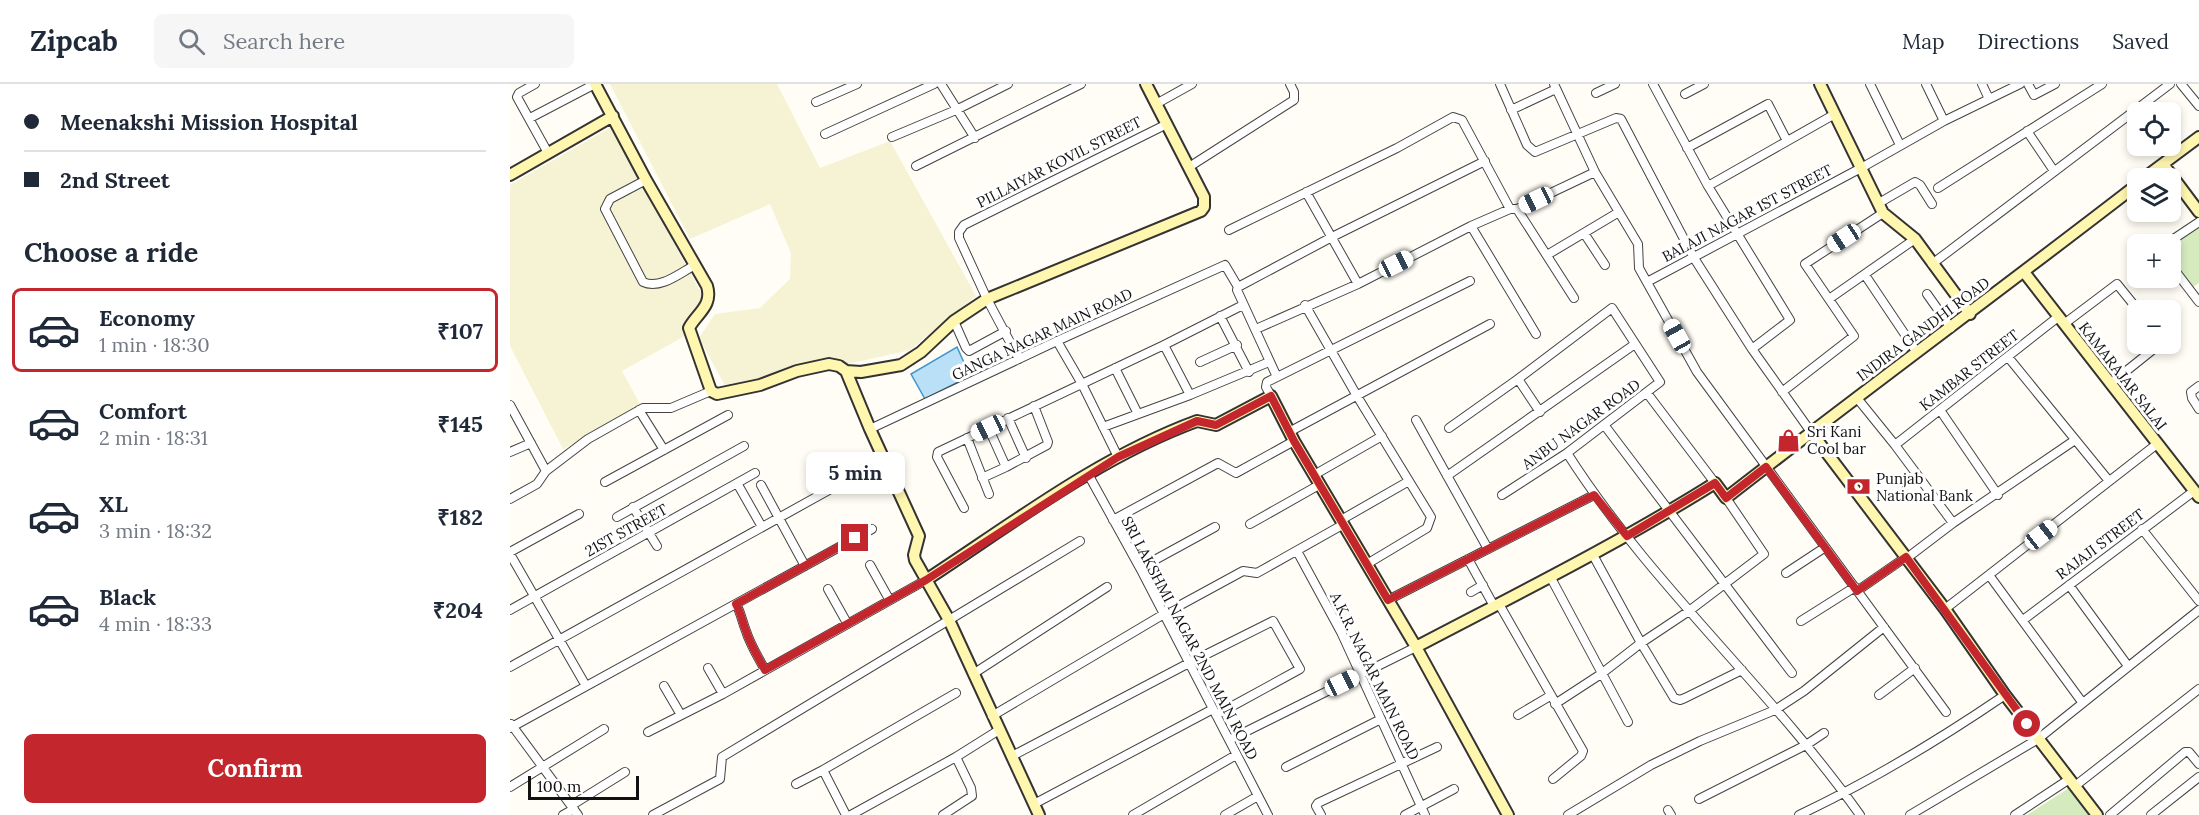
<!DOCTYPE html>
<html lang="en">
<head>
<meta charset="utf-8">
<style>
  :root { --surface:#fff; --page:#f6f6f7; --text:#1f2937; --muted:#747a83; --line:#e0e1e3; --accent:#c4262e }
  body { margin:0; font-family:Lora,serif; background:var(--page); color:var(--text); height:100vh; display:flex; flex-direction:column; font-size:22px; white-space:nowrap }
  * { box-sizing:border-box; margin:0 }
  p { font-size:20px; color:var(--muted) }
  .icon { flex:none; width:33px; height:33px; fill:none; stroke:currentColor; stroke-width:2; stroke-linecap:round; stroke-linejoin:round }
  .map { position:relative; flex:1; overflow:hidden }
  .side { display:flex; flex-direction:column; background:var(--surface); width:510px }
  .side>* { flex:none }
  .banner { display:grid; align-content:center; height:132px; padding:0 24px; background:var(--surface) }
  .buttons { position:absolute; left:1617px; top:18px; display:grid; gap:12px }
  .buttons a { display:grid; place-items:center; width:54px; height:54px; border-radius:9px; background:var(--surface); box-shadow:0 3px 9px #0003; font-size:30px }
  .scale { position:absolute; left:18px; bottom:15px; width:111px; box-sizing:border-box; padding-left:6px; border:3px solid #111; border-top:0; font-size:16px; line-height:21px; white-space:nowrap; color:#111; -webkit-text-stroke:4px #fff; paint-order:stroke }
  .end { position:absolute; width:27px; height:27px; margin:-14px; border:8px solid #c4262e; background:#fff; box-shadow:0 0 0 3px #fff }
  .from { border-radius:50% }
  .bubble { position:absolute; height:42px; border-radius:9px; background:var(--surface); box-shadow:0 3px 9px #0003; font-size:20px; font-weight:700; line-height:42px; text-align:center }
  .car { position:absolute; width:18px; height:36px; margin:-18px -9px; border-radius:8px; box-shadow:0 0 4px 2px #0007; background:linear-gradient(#fff 24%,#345 0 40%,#fff 0 76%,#345 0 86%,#fff 0) }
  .banner b { display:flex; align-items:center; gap:21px; height:57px; font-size:22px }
  .banner b+b { border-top:2px solid var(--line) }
  .banner i { width:15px; height:15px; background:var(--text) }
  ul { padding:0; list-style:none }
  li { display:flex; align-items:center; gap:18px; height:84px; margin:0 12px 9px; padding:0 12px; border:3px solid transparent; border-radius:9px }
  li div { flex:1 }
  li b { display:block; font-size:22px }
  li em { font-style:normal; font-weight:700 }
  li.current { border-color:var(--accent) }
  li>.icon { width:54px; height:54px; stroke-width:1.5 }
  h2 { padding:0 24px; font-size:27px; line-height:72px }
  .button { display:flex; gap:12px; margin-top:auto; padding:12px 24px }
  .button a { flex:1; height:69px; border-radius:9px; background:var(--accent); color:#fff; font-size:24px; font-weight:700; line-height:69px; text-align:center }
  header { display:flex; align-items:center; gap:36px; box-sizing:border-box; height:84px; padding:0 30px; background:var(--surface); border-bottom:2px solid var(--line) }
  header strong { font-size:28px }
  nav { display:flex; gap:33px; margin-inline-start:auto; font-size:21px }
  .search { width:420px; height:54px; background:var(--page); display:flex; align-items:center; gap:15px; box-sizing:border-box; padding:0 21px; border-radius:9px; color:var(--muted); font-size:22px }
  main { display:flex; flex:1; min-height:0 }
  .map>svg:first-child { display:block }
  .farmland { fill:#f6f3d4 }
  .green { fill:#d5ebbd }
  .water { fill:#b9e0f7; stroke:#3f96cf; stroke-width:1.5 }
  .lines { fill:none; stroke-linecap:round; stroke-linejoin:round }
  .street-casing { stroke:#444; stroke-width:10 }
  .secondary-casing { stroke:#333; stroke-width:14 }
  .street { stroke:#fff; stroke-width:8 }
  .secondary { stroke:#fff6b0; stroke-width:10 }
  .route { stroke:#c4262e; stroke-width:8 }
  .labels { text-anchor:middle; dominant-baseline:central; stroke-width:6; stroke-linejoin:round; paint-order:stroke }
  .street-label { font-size:15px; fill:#111; stroke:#fff }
  .poi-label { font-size:15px; fill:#111; stroke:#fff; text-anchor:start }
</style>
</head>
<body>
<header>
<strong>Zipcab</strong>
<div class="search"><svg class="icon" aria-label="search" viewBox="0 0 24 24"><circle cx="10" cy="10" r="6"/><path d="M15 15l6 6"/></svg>Search here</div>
<nav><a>Map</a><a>Directions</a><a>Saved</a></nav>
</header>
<main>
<section class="side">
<div class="banner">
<b><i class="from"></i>Meenakshi Mission Hospital</b>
<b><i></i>2nd Street</b>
</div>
<h2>Choose a ride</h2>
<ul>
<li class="current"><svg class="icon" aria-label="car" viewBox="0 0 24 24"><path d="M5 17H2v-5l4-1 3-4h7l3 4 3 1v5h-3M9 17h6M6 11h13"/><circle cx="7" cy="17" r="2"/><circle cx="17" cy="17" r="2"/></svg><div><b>Economy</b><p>1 min · 18:30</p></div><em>₹107</em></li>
<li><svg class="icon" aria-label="car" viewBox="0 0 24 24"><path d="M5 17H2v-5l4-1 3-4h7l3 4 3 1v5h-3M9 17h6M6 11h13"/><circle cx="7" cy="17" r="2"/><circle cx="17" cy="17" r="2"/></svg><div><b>Comfort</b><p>2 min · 18:31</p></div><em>₹145</em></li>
<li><svg class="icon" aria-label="car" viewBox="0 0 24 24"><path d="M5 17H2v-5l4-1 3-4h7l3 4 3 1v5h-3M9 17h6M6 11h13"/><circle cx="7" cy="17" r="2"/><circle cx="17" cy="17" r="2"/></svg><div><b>XL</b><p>3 min · 18:32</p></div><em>₹182</em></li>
<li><svg class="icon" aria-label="car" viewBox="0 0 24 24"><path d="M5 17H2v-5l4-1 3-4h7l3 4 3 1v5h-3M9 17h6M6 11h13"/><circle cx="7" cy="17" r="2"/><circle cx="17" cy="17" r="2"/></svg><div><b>Black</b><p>4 min · 18:33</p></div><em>₹204</em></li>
</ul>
<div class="button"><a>Confirm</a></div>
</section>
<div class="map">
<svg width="1689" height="731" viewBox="0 0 1689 731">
  <rect width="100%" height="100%" fill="#fffdf5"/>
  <!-- farmland -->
  <path class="farmland" d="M 100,0 L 267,0 L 310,84 L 380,57 L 466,212 L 400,266 L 218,307 L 189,254 L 205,230 L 250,224 L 280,195 L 281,169 L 260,120 L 180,155 Z
    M 101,43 L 197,220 L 173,253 L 112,287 L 131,322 L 53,365 L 0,262 L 0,101 Z"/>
  <!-- green -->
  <path class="green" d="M 1689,137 L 1689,199 L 1683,203 L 1661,173 L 1660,160 Z
    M 1559,704 L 1581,731 L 1517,731 Z"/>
  <!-- water -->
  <path class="water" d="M 447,263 L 460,292 L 415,315 L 401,290 Z"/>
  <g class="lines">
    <defs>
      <path id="street" d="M 25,0 L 9,9 L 7,13 L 38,69
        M 431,0 L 465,54
        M 990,0 L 1017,61 L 1025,68 L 1106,34 L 1111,35 L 1184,174 L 1242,265 L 1301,348
        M 1044,0 L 1085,88 L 1128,160 L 1129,184 L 1187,288 L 1436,628
        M 1143,0 L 1198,102 L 1280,236 L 1242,265
        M 1360,0 L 1390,61
        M 1416,0 L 1434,37
        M 1472,0 L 1479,15
        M 1518,0 L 1524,11 L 1545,0
        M 1671,0 L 1689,22
        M 1086,9 L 1105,0
        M 1175,10 L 1194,0
        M 306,18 L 347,0
        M 646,20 L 682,0
        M 1001,26 L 1046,5
        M 20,34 L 85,0
        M 1517,47 L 1544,87
        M 315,50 L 424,0
        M 382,53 L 446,26 L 498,0
        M 1177,64 L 1258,20 L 1277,57
        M 406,82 L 571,0
        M 679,83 L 784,16 L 784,8 L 780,0
        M 136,96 L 100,115 L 95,125 L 133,198 C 150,206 170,189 185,181
        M 1198,102 L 1325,30
        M 1428,104 L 1592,0
        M 796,108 L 848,200
        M 1369,119 L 1405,98 L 1410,101 L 1422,120
        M 1007,125 L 1085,88
        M 961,142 L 1026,250
        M 719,146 L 887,64 L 943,33 L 952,36 L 1000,125
        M 1074,149 L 1095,181
        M 1656,160 L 1689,138
        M 1037,171 L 1109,128
        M 1422,180 L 1660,0
        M 1660,180 L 1689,218
        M 1355,191 L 1406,267
        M 1137,198 L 1351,84 L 1434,37 L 1510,0
        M 728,203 L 822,153 L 975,77
        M 1417,210 L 1441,244
        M 1319,215 L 1405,155
        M 795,221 L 847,312 L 921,433 L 917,444 L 857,480
        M 710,232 L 739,288
        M 444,237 L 456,264 L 459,267 L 496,247
        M 1554,240 L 1607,200 L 1628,226
        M 746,245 L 848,200 L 961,142 L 1000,125 L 1007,125 L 1064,214
        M 547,257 L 572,300 L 608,373
        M 654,261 L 680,311
        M 1498,273 L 1599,397
        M 509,275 L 477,215 L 449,154 L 449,148 L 454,141 L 657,40
        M 690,278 L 727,261
        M 605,284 L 628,330
        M 1008,295 L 1030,328
        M 1600,300 L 1650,260
        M 1689,302 L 1681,308 L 1682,314 L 1689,325
        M 1272,308 L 1344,252 L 1295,180 L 1373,129
        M 1137,309 L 1205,399
        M 761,312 L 756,303 L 757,298 L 960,197
        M 1347,314 L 1385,361 L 1443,439
        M 0,321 L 36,387
        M 129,326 L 154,366
        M 1430,326 L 1488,411
        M 498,334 L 516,374
        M 906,336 L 978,465
        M 1095,342 L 1282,589
        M 478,343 L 496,383 L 537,361 L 538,358 L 524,322
        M 593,343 L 680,311 L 759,278
        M 939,344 L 1008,295 L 1102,224 L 1150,298 L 1057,369 L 992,411
        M 360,345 L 547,257 L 715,181 L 728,203 L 727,206 L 767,293
        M 779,348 L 980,240
        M 457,354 L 479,410
        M 1385,361 L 1548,233
        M 0,368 L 21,359
        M 1057,369 C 1141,501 1260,604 1350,731
        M 578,390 L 630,484 L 758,731
        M 804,391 L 872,352
        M 937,392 L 1125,260
        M 472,394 L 496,383
        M 95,398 L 218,331
        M 227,399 L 252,443
        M 251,401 L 295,482
        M 0,415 L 27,400 L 36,387 L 78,355 L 133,324 L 161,324 L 201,307
        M 123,423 L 147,462
        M 454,424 L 427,373 L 428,368 L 654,261 L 733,221
        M 107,433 L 234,362
        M 603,436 L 708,379 L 726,389 L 784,357
        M 831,436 L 899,397
        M 740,440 L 809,401
        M 1632,445 L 1689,517
        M 787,467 L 831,548 L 915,731
        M 0,468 L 69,430
        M 0,470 L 76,602
        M 1083,471 L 1131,559 L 1164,614 L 1170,616 L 1175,614 L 1232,586
        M 1397,474 L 1443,439 L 1565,356
        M 958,475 L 984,522
        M 360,481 L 379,515
        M 630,484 L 705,443
        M 1276,489 L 1314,464
        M 1479,491 L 1572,618
        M 1041,494 L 1118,638
        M 1559,501 L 1618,582
        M 318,505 L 337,539
        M 1347,507 L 1396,473
        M 961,508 L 973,501
        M 878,516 L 1084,411
        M 226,520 C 231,529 232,537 236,547 C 240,560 248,573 255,586
        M 989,520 L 1073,667 L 1071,672 L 1043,695
        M 1435,525 L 1647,360
        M 0,526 L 245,389
        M 1513,536 L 1684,407
        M 1291,537 L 1345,503
        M 0,583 L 337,396
        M 198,584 L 213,610
        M 463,590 L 597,503
        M 154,602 L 171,631
        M 1369,611 L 1405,584
        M 1045,620 L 1091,590 L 1131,559 L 1179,527 L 1254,470 L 1216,414
        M 1008,631 L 1040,612
        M 482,632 L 654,530 L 733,487 L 747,489 L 834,440
        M 1,640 L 68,731
        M 0,644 L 362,445
        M 138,648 L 213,610 L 416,496
        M 719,656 L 906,563
        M 502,672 L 679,579 L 763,537 L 790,585 L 706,631
        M 776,683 L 871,635
        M 286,700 L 313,686
        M 1565,702 L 1689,605
        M 0,703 L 94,645
        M 1189,715 L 1296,661 L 1314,649
        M 524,720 L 703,625
        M 62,721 L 115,688
        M 1158,726 L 1161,731
        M 53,731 L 64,725
        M 143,731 L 210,695 L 212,673 L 570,457
        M 336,731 L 313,686 L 446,609
        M 341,731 L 446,673
        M 433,731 L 462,712 L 461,704 L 446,673 L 489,646
        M 623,731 L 726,671
        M 715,731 L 748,712
        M 811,731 L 806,722 L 808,719 L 927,663
        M 895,731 L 944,705
        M 1058,731 L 1141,681 L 1190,657 L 1265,626 L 1294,607 L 1374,543
        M 1289,731 C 1361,697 1429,656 1495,611
        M 1400,731 L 1528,655 L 1689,526
        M 1505,731 L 1558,696
        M 1600,731 L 1675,668 L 1679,668 L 1689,680
        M 1641,731 L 1689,693"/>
      <path id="secondary" d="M 85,0 L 136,96 L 197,202 C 203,222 187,229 179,244 L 201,307 L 207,310 L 250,301 L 287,287 L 319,280 L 329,282 L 336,287 L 360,345 L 409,452 L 404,471 L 405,476 L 439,536 L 529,731
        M 1310,0 L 1373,129 L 1405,155 L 1460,230
        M 1653,80 L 1689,128
        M 0,91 L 103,32
        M 1634,94 L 1689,53
        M 1514,188 L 1689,413
        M 336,287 L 351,288 L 391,281 L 411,268 L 444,237 L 477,215 L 691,127 L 694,123 L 694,113 L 636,0
        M 1301,348 L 1435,525 L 1495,611 L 1587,731
        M 416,496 C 503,439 589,373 687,337 L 706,341 L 761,312 L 784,357 L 906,563 L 998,731
        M 906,563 C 1007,510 1108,460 1205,399 L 1216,414 C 1352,308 1491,206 1628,100"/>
    </defs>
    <!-- street casing -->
    <use href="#street" class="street-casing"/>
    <!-- secondary casing -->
    <use href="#secondary" class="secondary-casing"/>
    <!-- street -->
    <use href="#street" class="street"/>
    <!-- secondary -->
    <use href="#secondary" class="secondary"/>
  </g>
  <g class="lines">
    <!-- route -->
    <path class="route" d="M 345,454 L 226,520 C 231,529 232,537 236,547 C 240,560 248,573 255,586 L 416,496 L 608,373 L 687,337 L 706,341 L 761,312 L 784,357 L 878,516 L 1084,411 L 1117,452 L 1205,399 L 1216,414 L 1256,383 L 1347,507 L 1396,473 L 1517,640"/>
  </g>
  <!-- icons -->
  <defs>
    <symbol id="shop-bare" viewBox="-9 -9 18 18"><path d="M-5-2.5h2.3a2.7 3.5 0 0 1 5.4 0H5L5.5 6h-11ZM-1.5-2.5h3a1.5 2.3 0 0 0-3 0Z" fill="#c4262e" stroke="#fff" stroke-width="2.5" paint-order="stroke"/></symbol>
    <symbol id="bank-bare" viewBox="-9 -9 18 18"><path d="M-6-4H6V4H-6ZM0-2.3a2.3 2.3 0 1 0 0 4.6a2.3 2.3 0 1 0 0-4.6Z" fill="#c4262e" stroke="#fff" stroke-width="2.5" paint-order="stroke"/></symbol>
  </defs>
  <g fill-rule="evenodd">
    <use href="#shop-bare" x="1262" y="340" width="33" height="33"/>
    <use href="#bank-bare" x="1332" y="386" width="33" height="33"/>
  </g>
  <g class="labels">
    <!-- street labels -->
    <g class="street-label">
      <text transform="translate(549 78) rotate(-27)">PILLAIYAR KOVIL STREET</text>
      <text transform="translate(1237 129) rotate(-28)">BALAJI NAGAR 1ST STREET</text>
      <text transform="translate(1413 245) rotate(-37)">INDIRA GANDHI ROAD</text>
      <text transform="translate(532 250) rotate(-25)">GANGA NAGAR MAIN ROAD</text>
      <text transform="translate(1459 286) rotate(-38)">KAMBAR STREET</text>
      <text transform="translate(1613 292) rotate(52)">KAMARAJAR SALAI</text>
      <text transform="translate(1071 340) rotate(-36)">ANBU NAGAR ROAD</text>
      <text transform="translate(116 446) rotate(-29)">21ST STREET</text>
      <text transform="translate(1590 460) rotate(-37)">RAJAJI STREET</text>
      <text transform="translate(680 554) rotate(62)">SRI LAKSHMI NAGAR 2ND MAIN ROAD</text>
      <text transform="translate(865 592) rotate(64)">A.K.R. NAGAR MAIN ROAD</text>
    </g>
    <!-- poi labels -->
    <g class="poi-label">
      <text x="1297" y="347">Sri Kani<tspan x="1297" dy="17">Cool bar</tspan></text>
      <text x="1366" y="394">Punjab<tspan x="1366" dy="17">National Bank</tspan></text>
    </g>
  </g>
</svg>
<div class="buttons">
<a><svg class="icon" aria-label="locate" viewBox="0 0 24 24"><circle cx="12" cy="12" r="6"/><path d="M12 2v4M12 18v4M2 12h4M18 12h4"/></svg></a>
<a><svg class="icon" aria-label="layers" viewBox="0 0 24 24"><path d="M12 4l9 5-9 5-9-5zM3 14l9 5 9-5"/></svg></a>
<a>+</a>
<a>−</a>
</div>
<div class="scale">100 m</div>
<i class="end from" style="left:1517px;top:640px"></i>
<i class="end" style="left:345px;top:454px"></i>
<div class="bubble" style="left:296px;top:368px;width:99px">5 min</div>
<i class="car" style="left:1026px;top:116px;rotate:245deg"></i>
<i class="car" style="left:1334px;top:154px;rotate:237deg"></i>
<i class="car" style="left:886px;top:180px;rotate:63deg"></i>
<i class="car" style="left:1167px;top:252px;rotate:331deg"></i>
<i class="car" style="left:478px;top:344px;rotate:245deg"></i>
<i class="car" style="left:1531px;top:451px;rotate:52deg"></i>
<i class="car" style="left:832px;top:599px;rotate:64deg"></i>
</div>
</main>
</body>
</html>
